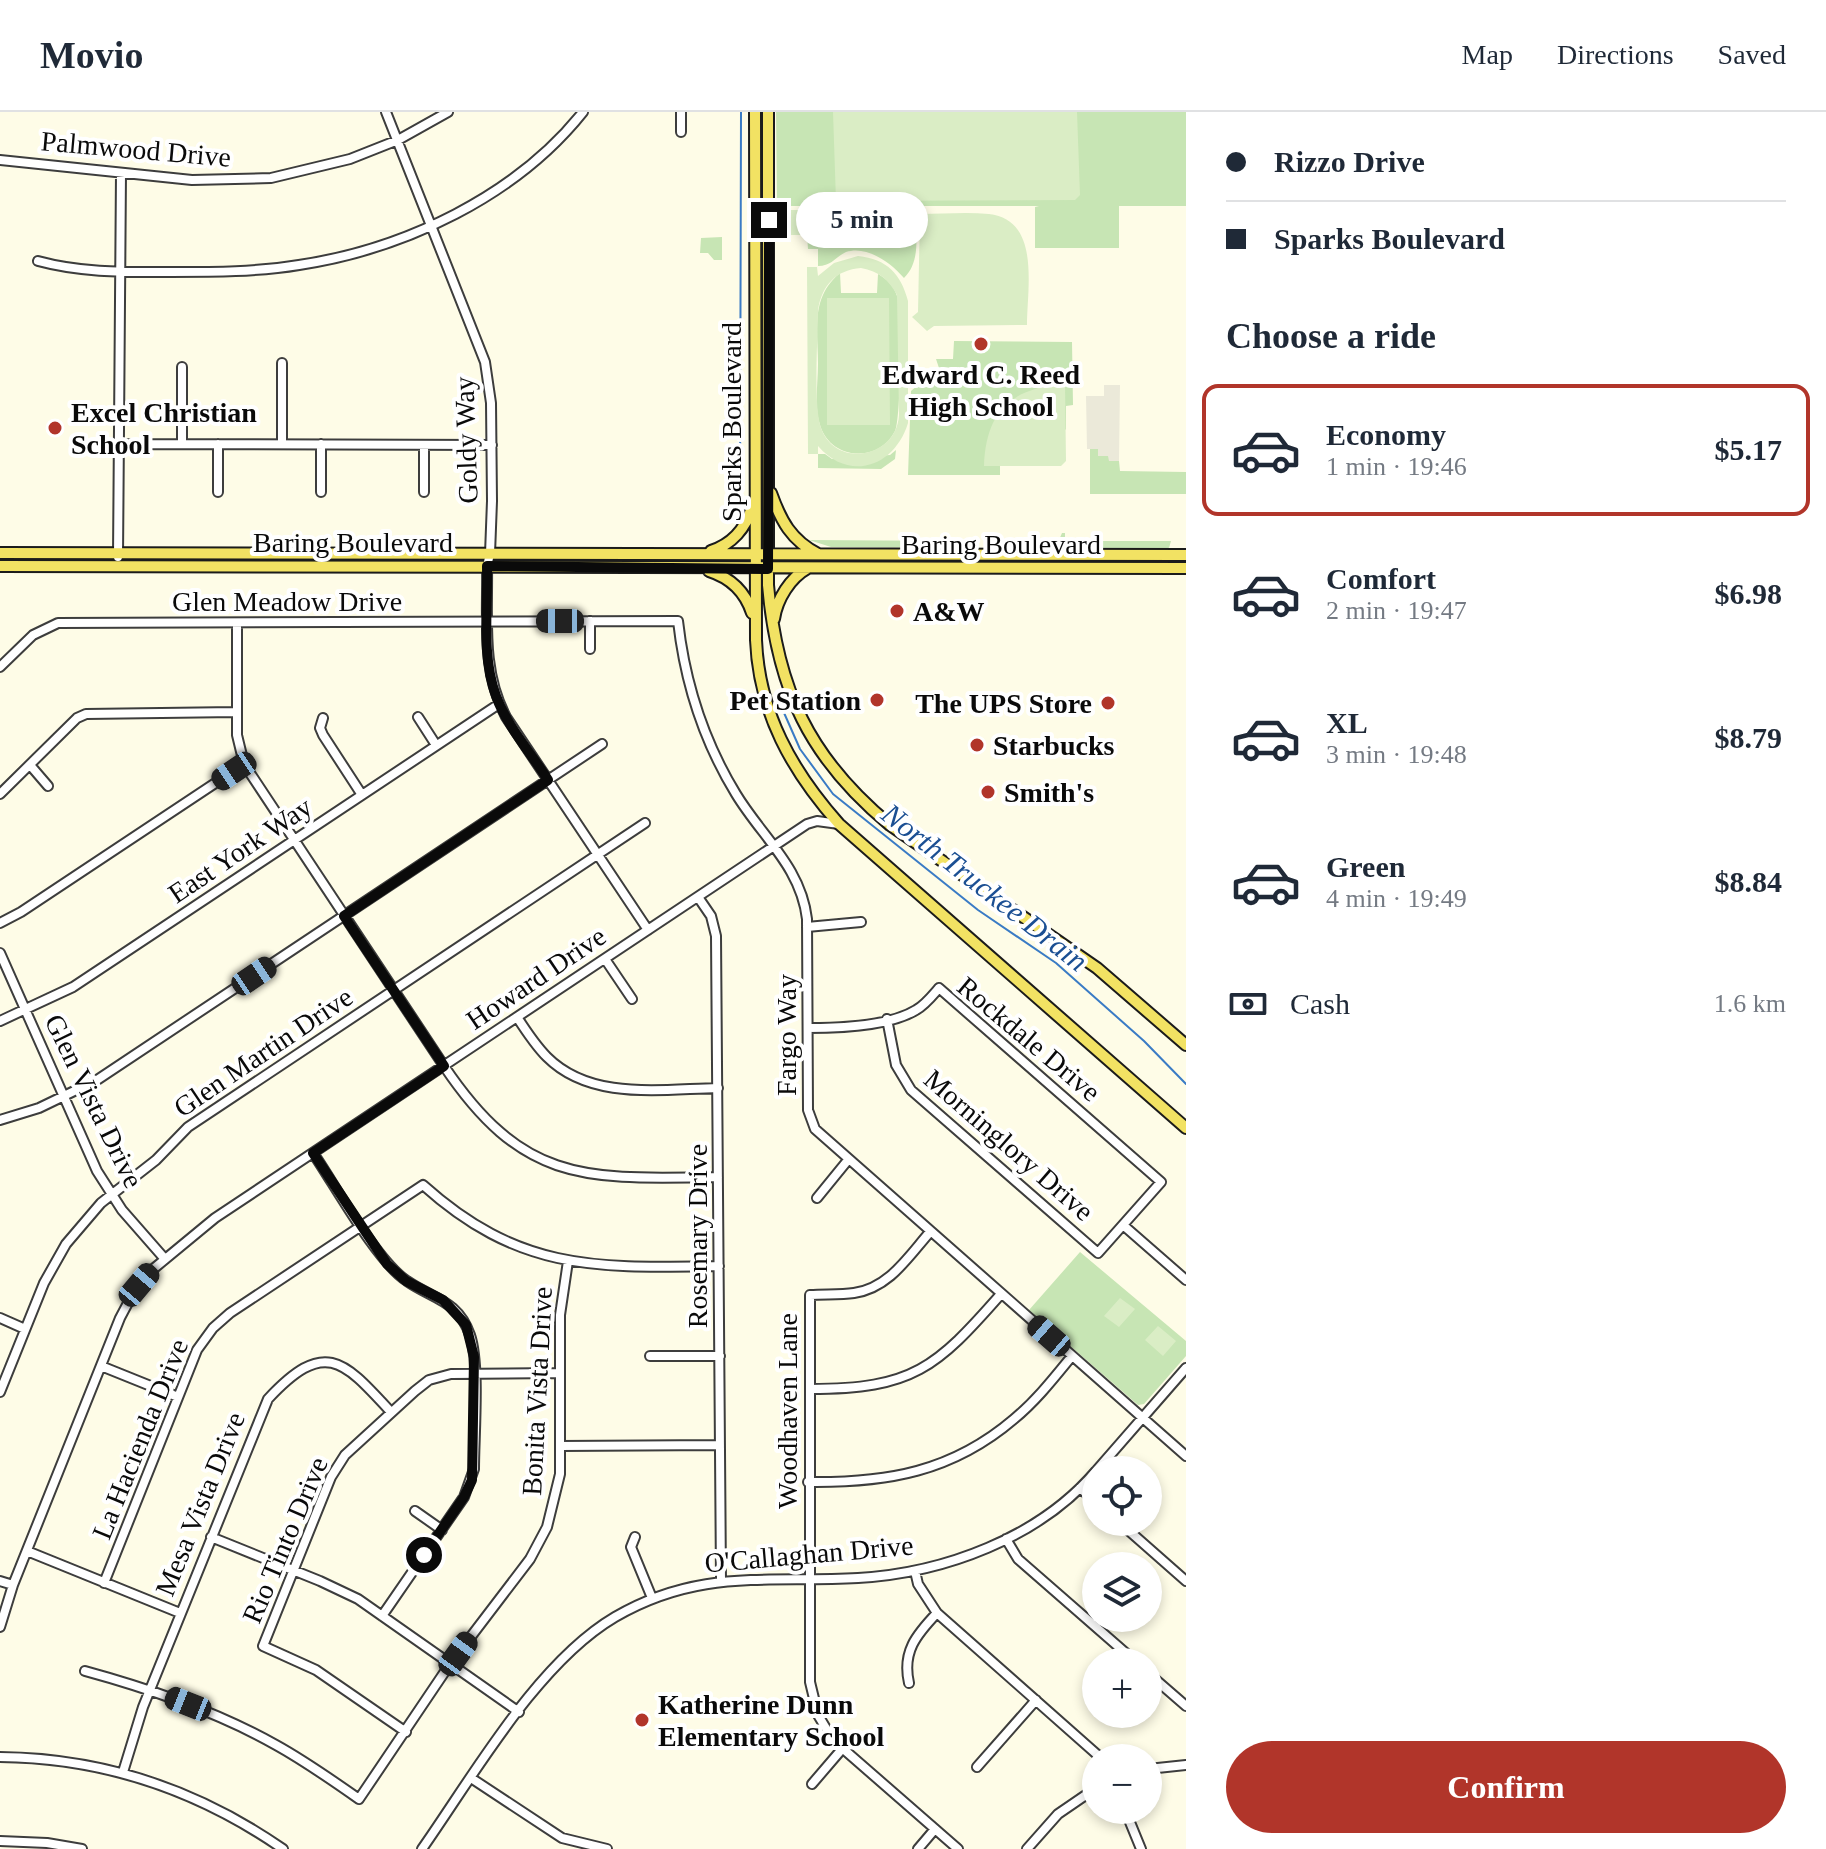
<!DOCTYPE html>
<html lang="en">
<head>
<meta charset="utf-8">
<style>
  :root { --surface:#fff; --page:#f6f6f7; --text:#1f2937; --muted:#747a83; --line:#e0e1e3; --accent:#b1352a }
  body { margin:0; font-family:Georgia,serif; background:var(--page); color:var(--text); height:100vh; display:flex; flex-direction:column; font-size:30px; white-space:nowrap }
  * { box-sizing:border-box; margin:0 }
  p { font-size:26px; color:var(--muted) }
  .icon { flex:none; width:44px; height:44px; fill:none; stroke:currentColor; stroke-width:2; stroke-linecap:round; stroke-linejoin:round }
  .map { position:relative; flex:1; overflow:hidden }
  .panel { display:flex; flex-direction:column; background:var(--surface); width:640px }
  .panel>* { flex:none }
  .guide { display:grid; align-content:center; height:176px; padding:0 40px; background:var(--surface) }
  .buttons { position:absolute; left:1082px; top:1344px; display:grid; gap:16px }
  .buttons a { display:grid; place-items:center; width:80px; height:80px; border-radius:50%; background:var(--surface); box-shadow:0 4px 12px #0003; font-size:40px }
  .end { position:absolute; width:36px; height:36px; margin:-18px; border:10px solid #0a0a0a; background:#fff; box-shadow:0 0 0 4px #fff }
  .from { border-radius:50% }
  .bubble { position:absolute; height:56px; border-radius:28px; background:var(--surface); box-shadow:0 4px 12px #0003; font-size:26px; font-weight:600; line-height:56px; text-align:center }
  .car { position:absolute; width:24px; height:48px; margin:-24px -12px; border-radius:10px; box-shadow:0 0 6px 2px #0007; background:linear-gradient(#222 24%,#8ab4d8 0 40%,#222 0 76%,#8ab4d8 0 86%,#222 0) }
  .guide b { display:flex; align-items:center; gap:28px; height:76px; font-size:30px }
  .guide b+b { border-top:2px solid var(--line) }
  .guide i { width:20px; height:20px; background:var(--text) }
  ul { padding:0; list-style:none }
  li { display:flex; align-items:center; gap:24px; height:132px; margin:0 16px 12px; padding:0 24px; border:4px solid transparent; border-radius:16px }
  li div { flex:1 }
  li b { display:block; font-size:30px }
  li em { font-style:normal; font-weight:600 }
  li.selected { border-color:var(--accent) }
  li>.icon { width:72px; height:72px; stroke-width:1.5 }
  h2 { padding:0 40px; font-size:36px; line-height:96px }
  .pay { display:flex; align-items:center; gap:20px; height:88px; padding:0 40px; font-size:30px }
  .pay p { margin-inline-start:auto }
  .primary-button { display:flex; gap:16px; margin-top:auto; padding:16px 40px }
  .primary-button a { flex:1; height:92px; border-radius:48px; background:var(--accent); color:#fff; font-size:32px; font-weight:600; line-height:92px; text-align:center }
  header { display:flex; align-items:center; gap:48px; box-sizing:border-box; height:112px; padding:0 40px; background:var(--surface); border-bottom:2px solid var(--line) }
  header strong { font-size:38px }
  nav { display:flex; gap:44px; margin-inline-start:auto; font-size:28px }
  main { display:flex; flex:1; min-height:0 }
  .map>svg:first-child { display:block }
  .green { fill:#c7e5b4 }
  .pitch { fill:#daedc5; fill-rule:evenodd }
  .plaza { fill:#ebe9d9 }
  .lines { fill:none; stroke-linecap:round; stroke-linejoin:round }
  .stream { stroke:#3a7bc5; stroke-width:2 }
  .minor-casing { stroke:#3d3d3d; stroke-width:12 }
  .major-casing { stroke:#1b1b1b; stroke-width:14 }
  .minor { stroke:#fff; stroke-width:8 }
  .major { stroke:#f2e263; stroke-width:10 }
  .route { stroke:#0a0a0a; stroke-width:10 }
  .poi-dot { fill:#b1352a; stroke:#fff; stroke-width:3 }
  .labels { text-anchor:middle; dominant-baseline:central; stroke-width:8; stroke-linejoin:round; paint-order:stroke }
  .street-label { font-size:28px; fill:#0a0a0a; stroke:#fff }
  .poi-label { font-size:28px; font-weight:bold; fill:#0a0a0a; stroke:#fff; text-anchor:start }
  .water-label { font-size:30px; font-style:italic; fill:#1b4f93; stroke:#fff }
</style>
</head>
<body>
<header>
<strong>Movio</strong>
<nav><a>Map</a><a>Directions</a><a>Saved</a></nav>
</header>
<main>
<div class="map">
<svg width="1186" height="1737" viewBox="0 0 1186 1737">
  <rect width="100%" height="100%" fill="#fefce7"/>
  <!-- green -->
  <path class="green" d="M 776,0 L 1186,0 L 1186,94 L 1119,94 L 1119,136 L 1035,136 L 1035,95 L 1039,94 L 777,94 Z
    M 904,96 L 904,105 L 916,106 C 916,128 920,150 904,166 C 891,151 867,133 846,140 C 835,145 832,154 818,154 L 818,137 L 808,137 L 807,123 L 820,123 L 830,112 L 831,102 L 838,97 Z
    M 722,125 L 722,148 L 714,148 L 708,141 L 700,141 L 701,126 Z
    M 840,161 L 841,181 L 877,181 L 878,162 C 887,167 894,174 897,184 C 902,198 901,307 895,319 C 879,351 831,349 820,313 C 814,295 818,271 818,252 C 818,218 810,186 840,161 Z
    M 954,229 L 1072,230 L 1073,293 L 1066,294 L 1066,317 L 1029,354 L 1000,354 L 1000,363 L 908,363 L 911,279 L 925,267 L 940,259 L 936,247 L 953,247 Z
    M 1090,337 L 1098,337 L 1109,344 L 1109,349 L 1119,349 L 1120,359 L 1186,360 L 1186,382 L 1090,382 Z
    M 896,338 L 895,347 L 881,357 L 818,356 L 818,342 L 825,342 L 832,347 L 890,343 Z
    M 1062,421 L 1065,421 L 1065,430 L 1059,436 L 990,434 L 990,429 L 1059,428 Z
    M 809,428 L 959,429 L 967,430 L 960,436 L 831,435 Z
    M 1086,429 L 1171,429 L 1169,436 L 1093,436 L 1089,435 Z
    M 1080,1140 L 1186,1229 L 1186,1244 L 1144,1292 L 1138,1293 L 1029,1198 Z"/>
  <!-- pitch -->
  <path class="pitch" d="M 833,0 L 1077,0 L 1080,83 L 1075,88 L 836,89 Z
    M 787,98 L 831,98 L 830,111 L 820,123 L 787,123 Z
    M 920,102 C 942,102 966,100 989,102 C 1041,108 1027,176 1027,213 L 934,214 L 927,219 L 912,205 L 918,200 Z
    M 858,144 C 887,147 901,162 908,189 L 908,311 C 895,354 850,371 818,334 L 818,342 L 808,342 L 807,155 L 817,155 L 818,164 L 834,151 ZM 861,156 C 879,159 889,168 897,183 L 899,303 C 897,345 836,358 821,316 C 813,293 818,225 818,198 C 822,173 836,158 861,156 Z
    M 827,186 L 889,186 L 890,313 L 827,313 Z
    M 1065,272 L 1066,349 L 1061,354 L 984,354 C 986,299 1011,276 1065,272 Z
    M 1120,1186 L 1135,1197 L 1119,1215 L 1104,1204 Z
    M 1158,1214 L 1176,1229 L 1163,1244 L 1145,1228 Z"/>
  <!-- plaza -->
  <path class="plaza" d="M 1104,273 L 1120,273 L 1119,349 L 1109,349 L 1108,344 L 1098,344 L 1098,337 L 1087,337 L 1086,284 L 1104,284 Z"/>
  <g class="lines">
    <!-- stream -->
    <path class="stream" d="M 740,384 L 741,0
      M 781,594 L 800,637 L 833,682 L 978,798 L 1056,851 L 1144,929 L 1186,972"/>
    <defs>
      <path id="minor" d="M 386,0 L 485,250 L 491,291 L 492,389 L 490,442 L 487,454 C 488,506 481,558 506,605 L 648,818
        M 681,20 L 681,0
        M 0,48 L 192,68 L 271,66 L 350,47 L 398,28 L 448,0
        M 38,149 C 82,161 126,160 171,160 C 214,160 257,160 299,153 C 405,137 516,84 583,0
        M 121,332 L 492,333
        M 182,332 L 182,255
        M 282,332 L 282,251
        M 218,380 L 218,332
        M 321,380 L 321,332
        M 424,380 L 424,333
        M 118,445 L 121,61
        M 590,509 L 590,537
        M 237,511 L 237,623 L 244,652 L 444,954 C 524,1073 587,1067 718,1065
        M 0,555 L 33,523 L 58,511 L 678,509 C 685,571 703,628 736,682 C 762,725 801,755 807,807 L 808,998 L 815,1017 L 1186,1344
        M 418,605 L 436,633
        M 323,606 L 320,616 L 323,623 L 362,683
        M 30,653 L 48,674
        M 0,682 L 77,606 L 86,602 L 236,600
        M 698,785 L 711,804 L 716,824 L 721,1468
        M 0,811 L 21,800 L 244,652
        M 807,815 L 861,810
        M 0,841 L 97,1059 L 122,1098 L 164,1146
        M 605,847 L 632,887
        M 517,905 C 526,919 535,933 547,945 C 591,989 661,977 718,976
        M 0,909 L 73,875 L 499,592
        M 808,916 C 838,916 890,914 916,898 C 925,893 932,884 939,876 L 1161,1070 L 1098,1141 L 911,978 L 896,953 L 887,907
        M 0,1008 L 39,996 L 97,968 L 602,632
        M 313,1041 C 335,1073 377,1150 407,1169 C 433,1187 458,1188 470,1223 C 480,1252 474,1323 474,1357 L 464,1385 L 382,1504
        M 817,1086 L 848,1048
        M 1123,1113 L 1186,1168
        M 930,1120 C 908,1145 889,1176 854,1181 C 840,1183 825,1182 810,1183 L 810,1570 L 818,1603 L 833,1628 L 958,1737
        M 0,1206 L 25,1217
        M 650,1244 L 720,1244
        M 101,1254 L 178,1285
        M 810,1277 C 913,1277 936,1256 1001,1182
        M 0,1280 L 44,1171 L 66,1132 L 101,1091 L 156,1048 L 188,1015 L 645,711
        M 560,1334 L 720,1333
        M 1097,1358 L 1186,1256
        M 808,1370 C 887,1371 952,1360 1014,1307 C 1036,1289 1054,1266 1072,1244
        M 1080,1376 L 1096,1390
        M 415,1399 L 442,1418
        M 1119,1410 L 1186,1469
        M 211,1425 L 320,1469 L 358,1487 L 519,1600
        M 635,1425 L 631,1435 L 652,1486
        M 1006,1427 L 1018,1447 L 1136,1550
        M 27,1439 L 180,1501
        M 915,1459 L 918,1472 L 937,1501 L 1101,1646
        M 0,1469 L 13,1473
        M 104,1471 L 197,1238 L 213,1216 L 230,1201 L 423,1073 C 520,1160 597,1156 719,1154
        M 0,1515 L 13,1473 L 120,1206 L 129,1189 L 152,1158 L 215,1106 L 807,712 L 817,709 L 839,712
        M 85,1559 C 151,1577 216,1599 276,1633 C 305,1649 332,1668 359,1687 L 450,1552 L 530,1447 L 547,1415 L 560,1362 L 560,1203 L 568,1149
        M 1148,1561 L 1186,1594
        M 909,1571 C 902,1540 916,1523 937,1501
        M 406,1620 L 316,1558 L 263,1534 L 331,1365 L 345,1343 L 415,1279 L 429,1268 L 451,1262 L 559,1261
        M 0,1645 C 104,1646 198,1678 283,1737
        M 977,1655 L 1036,1588
        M 1148,1657 L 1186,1653
        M 123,1660 L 143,1595 L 268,1287 C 325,1226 343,1248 391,1300
        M 471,1666 L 562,1726 L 607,1737
        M 812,1672 L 842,1637
        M 1125,1698 L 1141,1737
        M 0,1729 L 47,1731 L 82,1737
        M 422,1737 C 474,1663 537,1551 615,1505 C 699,1456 767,1471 858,1466 C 944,1461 1039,1426 1096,1359
        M 918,1737 L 935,1717
        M 1027,1737 L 1058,1702 L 1096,1676"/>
      <path id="major" d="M 755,0 L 756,528 C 759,601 792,659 839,712 L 1186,1016
        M 768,0 L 768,473 C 777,577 809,646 890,713 L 1097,856 L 1186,933
        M 771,381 C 781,409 791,428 818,442
        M 711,439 C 732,432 746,416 752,395
        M 0,441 L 1186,443
        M 0,454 L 1186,456
        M 709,459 C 731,466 745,479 752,501
        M 774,507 C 777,487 790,466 808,456"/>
    </defs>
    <!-- minor casing -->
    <use href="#minor" class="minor-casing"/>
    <!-- major casing -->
    <use href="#major" class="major-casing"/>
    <!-- minor -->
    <use href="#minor" class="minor"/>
    <!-- major -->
    <use href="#major" class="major"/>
  </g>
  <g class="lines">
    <!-- route -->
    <path class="route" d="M 424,1443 L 464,1385 L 472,1368 L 474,1245 L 466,1213 L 443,1188 L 406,1169 L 387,1152 L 313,1041 L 444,954 L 344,804 L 548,668 C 531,641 507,614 496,584 C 481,544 488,496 487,454 L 768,457 L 769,108"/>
  </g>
  <!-- markers -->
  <g class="poi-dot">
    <circle cx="981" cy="232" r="8"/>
    <circle cx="55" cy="316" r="8"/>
    <circle cx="897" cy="499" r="8"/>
    <circle cx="877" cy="588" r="8"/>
    <circle cx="1108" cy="591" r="8"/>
    <circle cx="977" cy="633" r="8"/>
    <circle cx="988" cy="680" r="8"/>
    <circle cx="642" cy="1608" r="8"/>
  </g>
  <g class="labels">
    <!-- street labels -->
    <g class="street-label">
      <text transform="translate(136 37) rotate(5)">Palmwood Drive</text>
      <text transform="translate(731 310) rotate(-90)">Sparks Boulevard</text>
      <text transform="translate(466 328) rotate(-92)">Goldy Way</text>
      <text x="353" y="430">Baring Boulevard</text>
      <text x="1001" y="432">Baring Boulevard</text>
      <text x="287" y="489">Glen Meadow Drive</text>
      <text transform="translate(240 738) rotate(-34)">East York Way</text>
      <text transform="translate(536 866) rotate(-34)">Howard Drive</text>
      <text transform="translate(786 923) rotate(-90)">Fargo Way</text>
      <text transform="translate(1029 927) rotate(40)">Rockdale Drive</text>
      <text transform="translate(263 940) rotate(-34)">Glen Martin Drive</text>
      <text transform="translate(94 989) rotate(64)">Glen Vista Drive</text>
      <text transform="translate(1009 1033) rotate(41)">Morninglory Drive</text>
      <text transform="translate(697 1124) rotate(-90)">Rosemary Drive</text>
      <text transform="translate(537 1279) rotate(-87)">Bonita Vista Drive</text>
      <text transform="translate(787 1299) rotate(-90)">Woodhaven Lane</text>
      <text transform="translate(140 1327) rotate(-68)">La Hacienda Drive</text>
      <text transform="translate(200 1392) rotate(-68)">Mesa Vista Drive</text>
      <text transform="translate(285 1428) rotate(-67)">Rio Tinto Drive</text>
      <text transform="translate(809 1442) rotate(-5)">O'Callaghan Drive</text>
    </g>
    <!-- poi labels -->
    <g class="poi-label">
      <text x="981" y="262" text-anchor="middle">Edward C. Reed<tspan x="981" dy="32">High School</tspan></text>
      <text x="71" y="300">Excel Christian<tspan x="71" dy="32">School</tspan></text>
      <text x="913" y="499">A&amp;W</text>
      <text x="861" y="588" text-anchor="end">Pet Station</text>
      <text x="1092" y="591" text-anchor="end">The UPS Store</text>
      <text x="993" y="633">Starbucks</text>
      <text x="1004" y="680">Smith's</text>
      <text x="658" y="1592">Katherine Dunn<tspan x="658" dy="32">Elementary School</tspan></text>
    </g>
    <!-- water labels -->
    <g class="water-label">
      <text transform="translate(985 775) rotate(38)">North Truckee Drain</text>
    </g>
  </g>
</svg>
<div class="buttons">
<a><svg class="icon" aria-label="locate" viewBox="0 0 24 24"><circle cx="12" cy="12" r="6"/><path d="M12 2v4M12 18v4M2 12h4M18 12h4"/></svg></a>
<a><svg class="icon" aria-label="layers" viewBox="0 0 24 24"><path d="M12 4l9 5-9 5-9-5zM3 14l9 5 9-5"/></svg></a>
<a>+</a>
<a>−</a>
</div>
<i class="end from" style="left:424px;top:1443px"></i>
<i class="end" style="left:769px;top:108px"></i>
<div class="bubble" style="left:796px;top:80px;width:132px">5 min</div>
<i class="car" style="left:560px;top:509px;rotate:270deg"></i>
<i class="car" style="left:234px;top:659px;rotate:236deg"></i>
<i class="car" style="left:254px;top:864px;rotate:56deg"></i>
<i class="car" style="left:139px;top:1173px;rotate:40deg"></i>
<i class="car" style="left:1049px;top:1224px;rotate:311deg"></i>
<i class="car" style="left:458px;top:1542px;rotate:36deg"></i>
<i class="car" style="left:188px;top:1592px;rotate:292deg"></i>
</div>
<section class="panel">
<div class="guide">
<b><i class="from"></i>Rizzo Drive</b>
<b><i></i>Sparks Boulevard</b>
</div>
<h2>Choose a ride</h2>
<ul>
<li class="selected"><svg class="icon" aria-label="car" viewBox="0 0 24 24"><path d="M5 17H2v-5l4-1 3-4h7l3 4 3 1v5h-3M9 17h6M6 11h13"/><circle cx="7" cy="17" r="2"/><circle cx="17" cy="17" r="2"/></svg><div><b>Economy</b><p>1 min · 19:46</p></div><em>$5.17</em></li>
<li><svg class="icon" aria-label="car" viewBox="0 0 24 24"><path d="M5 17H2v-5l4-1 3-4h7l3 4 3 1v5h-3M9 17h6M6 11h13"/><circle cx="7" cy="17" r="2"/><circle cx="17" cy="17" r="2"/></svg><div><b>Comfort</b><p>2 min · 19:47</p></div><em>$6.98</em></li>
<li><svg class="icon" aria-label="car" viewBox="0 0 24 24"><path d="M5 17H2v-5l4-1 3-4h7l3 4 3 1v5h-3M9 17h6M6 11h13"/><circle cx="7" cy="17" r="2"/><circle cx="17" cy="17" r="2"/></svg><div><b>XL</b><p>3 min · 19:48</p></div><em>$8.79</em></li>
<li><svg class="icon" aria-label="car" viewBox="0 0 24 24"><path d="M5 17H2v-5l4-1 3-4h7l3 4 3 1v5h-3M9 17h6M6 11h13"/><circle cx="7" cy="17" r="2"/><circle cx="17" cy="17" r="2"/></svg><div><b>Green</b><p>4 min · 19:49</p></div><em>$8.84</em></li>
</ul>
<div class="pay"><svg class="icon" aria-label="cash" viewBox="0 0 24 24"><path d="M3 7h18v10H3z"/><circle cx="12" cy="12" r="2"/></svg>Cash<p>1.6 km</p></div>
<div class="primary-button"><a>Confirm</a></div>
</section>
</main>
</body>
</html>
